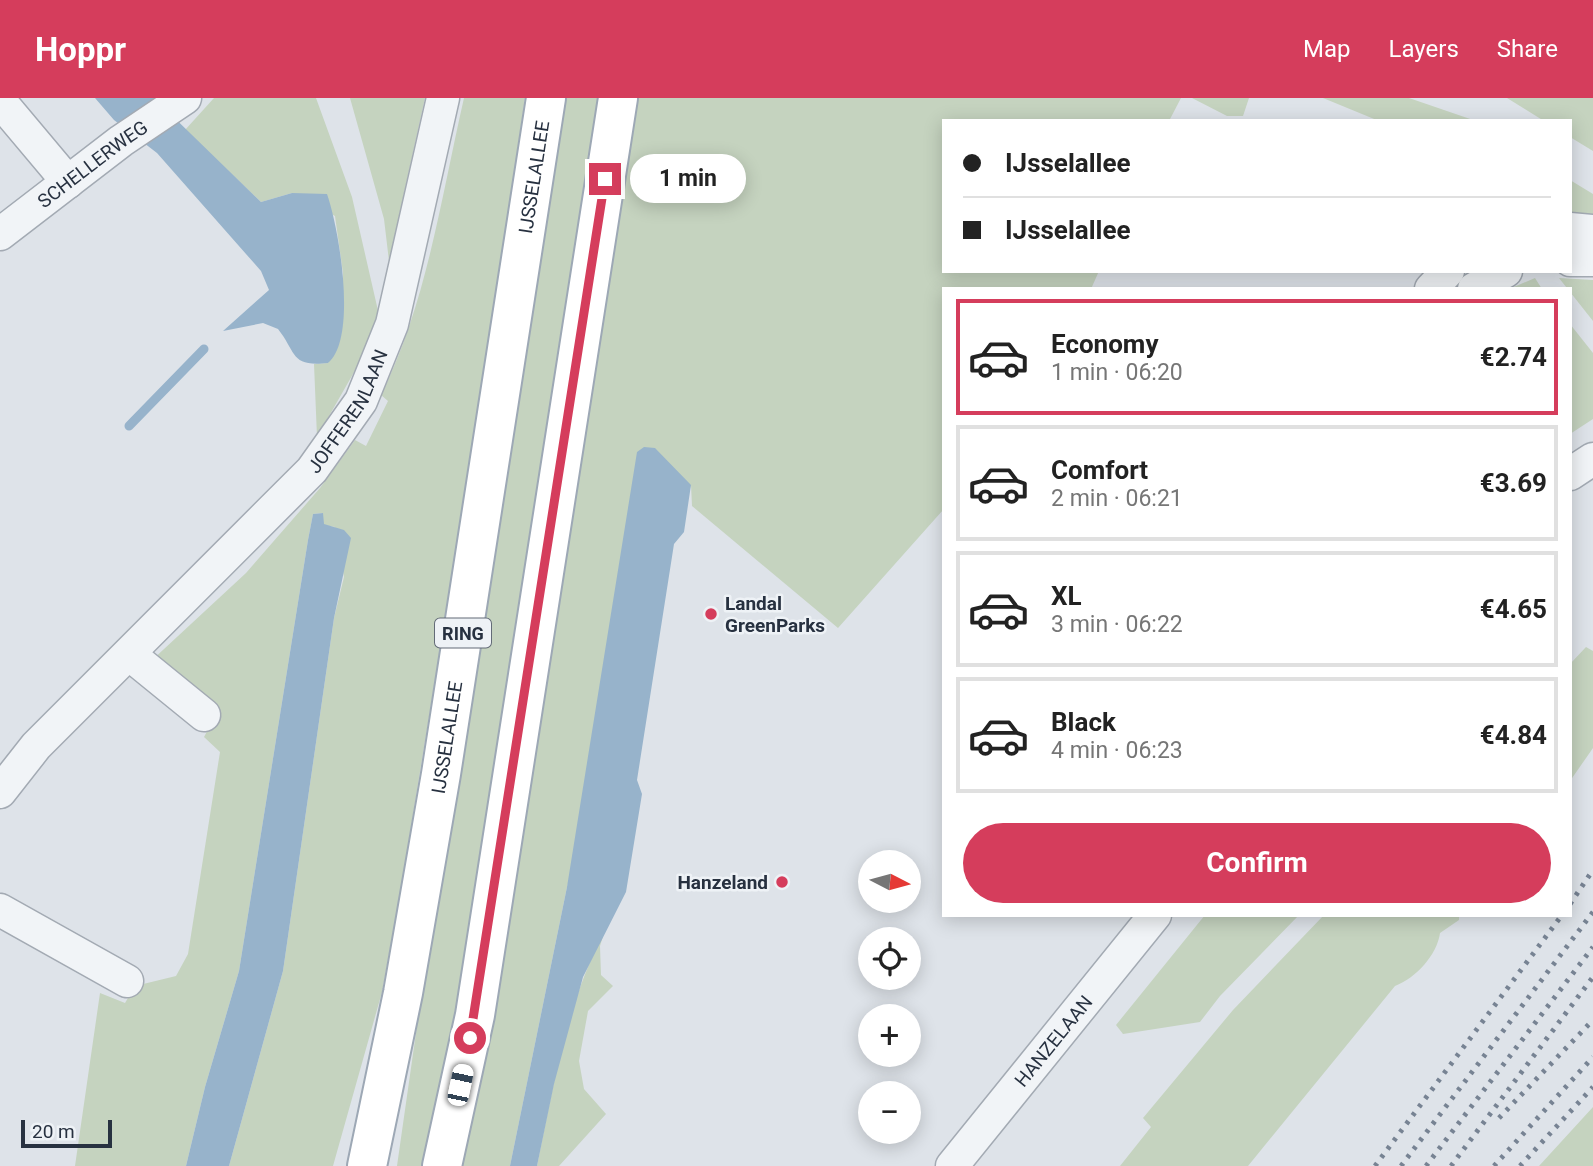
<!DOCTYPE html>
<html lang="en">
<head>
<meta charset="utf-8">
<style>
  :root { --surface:#fff; --page:#f6f6f6; --text:#222; --muted:#767676; --line:#e0e0e0; --accent:#d53d5c }
  body { margin:0; font-family:Roboto,sans-serif; background:var(--page); color:var(--text); height:100vh; display:flex; flex-direction:column; font-size:26px; white-space:nowrap }
  * { box-sizing:border-box; margin:0 }
  p { font-size:23px; color:var(--muted) }
  .icon { flex:none; width:38px; height:38px; fill:none; stroke:currentColor; stroke-width:2; stroke-linecap:round; stroke-linejoin:round }
  .map { position:relative; flex:1; overflow:hidden }
  .details { position:absolute; left:942px; top:189px; width:630px; height:630px; display:flex; flex-direction:column; background:var(--surface); border-radius:0px; box-shadow:0 4px 18px #0003 }
  .details>* { flex:none }
  .banner { position:absolute; left:942px; top:21px; width:630px; height:154px; border-radius:0px; box-shadow:0 4px 18px #0003; display:grid; align-content:center; height:154px; padding:0 21px; background:var(--surface) }
  .needle { width:46px; rotate:96deg }
  .fabs { position:absolute; left:858px; top:752px; display:grid; gap:14px }
  .fabs a { display:grid; place-items:center; width:63px; height:63px; border-radius:50%; background:var(--surface); box-shadow:0 4px 18px #0003; font-size:35px }
  .scale { position:absolute; left:21px; bottom:18px; width:91px; box-sizing:border-box; padding-left:7px; border:4px solid #273140; border-top:0; font-size:19px; line-height:24px; white-space:nowrap; color:#273140; -webkit-text-stroke:5px #eef2f6; paint-order:stroke }
  .end { position:absolute; width:32px; height:32px; margin:-16px; border:9px solid #d53d5c; background:#fff; box-shadow:0 0 0 4px #fff }
  .from { border-radius:50% }
  .bubble { position:absolute; height:49px; border-radius:24px; background:var(--surface); box-shadow:0 4px 18px #0003; font-size:23px; font-weight:700; line-height:49px; text-align:center }
  .car { position:absolute; width:21px; height:42px; margin:-21px -10px; border-radius:9px; box-shadow:0 0 5px 2px #0007; background:linear-gradient(#fff 24%,#345 0 40%,#fff 0 76%,#345 0 86%,#fff 0) }
  .banner b { display:flex; align-items:center; gap:24px; height:66px; font-size:26px }
  .banner b+b { border-top:2px solid var(--line) }
  .banner i { width:18px; height:18px; background:var(--text) }
  ul { padding:12px 0 0; list-style:none }
  li { display:flex; align-items:center; gap:21px; height:116px; margin:0 14px 10px; padding:0 7px; border:4px solid var(--line); border-radius:0px }
  li div { flex:1 }
  li b { display:block; font-size:26px }
  li em { font-style:normal; font-weight:700 }
  li.selected { border-color:var(--accent) }
  li>.icon { width:63px; height:63px; stroke-width:1.5 }
  .action { display:flex; gap:14px; margin-top:auto; padding:14px 21px }
  .action a { flex:1; height:80px; border-radius:42px; background:var(--accent); color:#fff; font-size:28px; font-weight:700; line-height:80px; text-align:center }
  header { display:flex; align-items:center; gap:42px; box-sizing:border-box; height:98px; padding:0 35px; background:var(--accent); color:#fff }
  header strong { font-size:33px }
  nav { display:flex; gap:38px; margin-inline-start:auto; font-size:24px }
  .map>svg:first-child { display:block }
  .green { fill:#c5d3bf }
  .water { fill:#97b3cb }
  .lines { fill:none; stroke-linecap:round; stroke-linejoin:round }
  .stream { stroke:#97b3cb; stroke-width:9 }
  .minor-casing { stroke:#a3aab3; stroke-width:35 }
  .major-casing { stroke:#9da8b5; stroke-width:42 }
  .minor { stroke:#f1f4f7; stroke-width:32 }
  .major { stroke:#fff; stroke-width:38 }
  .rail { stroke:#778393; stroke-width:5; stroke-dasharray:3.5 7; stroke-linecap:butt }
  .route { stroke:#d53d5c; stroke-width:9 }
  .poi-dot { fill:#d53d5c; stroke:#eef2f6; stroke-width:2.5 }
  .labels { text-anchor:middle; dominant-baseline:central; stroke-width:5; stroke-linejoin:round; paint-order:stroke }
  .shield { fill:#eef2f6; stroke:#636b77; stroke-width:2 }
  .shield-label { font-size:18px; font-weight:bold; fill:#273140 }
  .street-label { font-size:19px; fill:#273140; stroke:#eef2f6 }
  .poi-label { font-size:19px; font-weight:bold; fill:#273140; stroke:#eef2f6; text-anchor:start }
</style>
</head>
<body>
<header>
<strong>Hoppr</strong>
<nav><a>Map</a><a>Layers</a><a>Share</a></nav>
</header>
<div class="map">
<svg width="1593" height="1068" viewBox="0 0 1593 1068">
  <rect width="100%" height="100%" fill="#dee3e9"/>
  <!-- green -->
  <path class="green" d="M 214,0 L 316,0 L 352,99 L 379,217 L 361,262 L 317,339 L 314,266 L 328,265 L 341,238 L 342,213 L 343,175 L 335,118 L 292,95 L 261,104 L 185,32 Z
    M 350,0 L 425,0 L 389,163 L 384,121 Z
    M 464,0 L 525,0 L 478,318 L 402,784 L 382,894 L 333,1068 L 229,1068 L 283,873 L 334,520 L 344,479 L 335,429 L 323,427 L 323,415 L 313,416 L 308,442 L 239,873 L 205,989 L 186,1068 L 75,1068 L 100,895 L 125,905 L 135,888 L 176,878 L 188,856 L 220,654 L 204,639 L 217,615 L 150,564 L 246,475 L 320,390 L 355,342 L 366,348 L 388,303 L 381,297 C 427,204 441,100 464,0 Z
    M 562,0 L 601,0 L 483,770 L 425,1068 L 397,1068 L 432,823 Z
    M 636,0 L 1181,0 L 1169,23 L 943,23 L 943,173 L 1099,173 L 1091,191 L 943,191 L 943,412 L 838,530 L 692,408 L 691,387 L 567,789 L 510,1068 L 460,1068 L 522,736 Z
    M 1192,0 L 1249,0 L 1243,18 L 1227,18 Z
    M 1323,0 L 1409,0 L 1476,23 L 1379,23 Z
    M 1507,0 L 1593,0 L 1593,53 L 1570,39 L 1570,23 L 1544,23 Z
    M 1570,82 L 1593,96 L 1593,117 L 1570,115 Z
    M 1535,180 L 1542,191 L 1509,191 Z
    M 1559,180 L 1593,182 L 1593,223 Z
    M 1570,226 L 1593,255 L 1593,321 L 1570,336 Z
    M 1586,549 L 1593,553 L 1593,650 L 1570,683 L 1570,566 Z
    M 1205,817 L 1299,817 L 1220,898 L 1200,924 L 1123,936 L 1116,927 Z
    M 1324,817 L 1459,817 L 1459,822 L 1440,835 C 1437,857 1416,880 1395,888 L 1248,1068 L 1120,1068 L 1151,1029 L 1143,1020 L 1233,912 Z
    M 604,835 L 600,848 L 601,877 L 613,888 L 588,913 L 579,963 L 584,991 L 606,1016 L 559,1068 L 537,1068 C 553,990 566,906 604,835 Z
    M 1593,1009 L 1593,1068 L 1539,1068 Z"/>
  <!-- water -->
  <path class="water" d="M 95,0 L 154,0 L 261,104 L 292,95 L 327,96 C 339,130 358,240 328,265 C 290,269 297,255 278,231 L 263,225 L 223,233 L 269,192 L 261,173 L 157,55 L 114,22 Z
    M 644,349 L 655,350 L 691,387 L 684,434 L 674,446 L 637,682 L 642,696 L 626,794 L 583,879 L 554,986 L 537,1068 L 510,1068 L 567,789 L 637,354 Z
    M 323,415 L 324,426 L 344,432 L 351,440 L 334,520 L 283,873 L 229,1068 L 186,1068 L 205,989 L 239,873 L 308,442 L 313,416 Z"/>
  <g class="lines">
    <!-- stream -->
    <path class="stream" d="M 129,328 L 204,251"/>
    <defs>
      <g id="minor">
        <path d="M 0,3 L 68,84"/>
        <path d="M 1570,131 L 1593,133"/>
        <path id="s1" d="M 0,136 L 121,43 L 185,0"/>
        <path d="M 1570,162 L 1593,162"/>
        <path d="M 1431,191 L 1448,173"/>
        <path d="M 1474,191 L 1506,173"/>
        <path d="M 1570,376 L 1593,361"/>
        <path d="M 129,556 L 204,617"/>
        <path id="s2" d="M 0,694 L 36,648 L 312,372 L 361,303 L 392,226 L 443,0"/>
        <path d="M 0,812 L 127,883"/>
        <path id="s3" d="M 952,1068 L 1155,817"/>
      </g>
      <g id="major">
        <path id="s4" d="M 367,1068 L 403,895 L 441,676 L 546,0"/>
        <path d="M 442,1068 L 475,917 L 618,0"/>
      </g>
    </defs>
    <!-- minor casing -->
    <use href="#minor" class="minor-casing"/>
    <!-- major casing -->
    <use href="#major" class="major-casing"/>
    <!-- minor -->
    <use href="#minor" class="minor"/>
    <!-- major -->
    <use href="#major" class="major"/>
    <!-- rail -->
    <path class="rail" d="M 1570,806 L 1593,772
      M 1499,1020 L 1593,922
      M 1375,1068 L 1562,817
      M 1401,1068 L 1593,814
      M 1426,1068 L 1593,849
      M 1451,1068 L 1593,879
      M 1494,1068 L 1593,959
      M 1520,1068 L 1593,989"/>
  </g>
  <g class="lines">
    <!-- route -->
    <path class="route" d="M 470,940 L 605,81"/>
  </g>
  <!-- markers -->
  <g class="poi-dot">
    <circle cx="711" cy="516" r="7"/>
    <circle cx="782" cy="784" r="7"/>
  </g>
  <g class="labels">
    <!-- shield labels -->
    <rect class="shield" x="435" y="520.5" width="56" height="29" rx="5"/>
    <g class="shield-label">
      <text x="463" y="535">RING</text>
    </g>
    <!-- street labels -->
    <g class="street-label">
      <text stroke="none"><textPath href="#s1" startOffset="116">SCHELLERWEG</textPath></text>
      <text stroke="none"><textPath href="#s4" startOffset="1003">IJSSELALLEE</textPath></text>
      <text stroke="none"><textPath href="#s2" startOffset="518">JOFFERENLAAN</textPath></text>
      <text stroke="none"><textPath href="#s4" startOffset="436">IJSSELALLEE</textPath></text>
      <text stroke="none"><textPath href="#s3" startOffset="161">HANZELAAN</textPath></text>
    </g>
    <!-- poi labels -->
    <g class="poi-label">
      <text x="725" y="505">Landal<tspan x="725" dy="22">GreenParks</tspan></text>
      <text x="768" y="784" text-anchor="end">Hanzeland</text>
    </g>
  </g>
</svg>
<div class="fabs">
<a><svg class="needle" viewBox="-14 -14 28 28"><path d="M0-13l5 13h-10z" fill="#e53935"/><path d="M0 13l5-13h-10z" fill="#767676"/></svg></a>
<a><svg class="icon" aria-label="locate" viewBox="0 0 24 24"><circle cx="12" cy="12" r="6"/><path d="M12 2v4M12 18v4M2 12h4M18 12h4"/></svg></a>
<a>+</a>
<a>−</a>
</div>
<div class="scale">20 m</div>
<i class="end from" style="left:470px;top:940px"></i>
<i class="end" style="left:605px;top:81px"></i>
<div class="bubble" style="left:630px;top:56px;width:116px">1 min</div>
<i class="car" style="left:460px;top:987px;rotate:12deg"></i>
<div class="banner">
<b><i class="from"></i>IJsselallee</b>
<b><i></i>IJsselallee</b>
</div>
<section class="details">
<ul>
<li class="selected"><svg class="icon" aria-label="car" viewBox="0 0 24 24"><path d="M5 17H2v-5l4-1 3-4h7l3 4 3 1v5h-3M9 17h6M6 11h13"/><circle cx="7" cy="17" r="2"/><circle cx="17" cy="17" r="2"/></svg><div><b>Economy</b><p>1 min · 06:20</p></div><em>€2.74</em></li>
<li><svg class="icon" aria-label="car" viewBox="0 0 24 24"><path d="M5 17H2v-5l4-1 3-4h7l3 4 3 1v5h-3M9 17h6M6 11h13"/><circle cx="7" cy="17" r="2"/><circle cx="17" cy="17" r="2"/></svg><div><b>Comfort</b><p>2 min · 06:21</p></div><em>€3.69</em></li>
<li><svg class="icon" aria-label="car" viewBox="0 0 24 24"><path d="M5 17H2v-5l4-1 3-4h7l3 4 3 1v5h-3M9 17h6M6 11h13"/><circle cx="7" cy="17" r="2"/><circle cx="17" cy="17" r="2"/></svg><div><b>XL</b><p>3 min · 06:22</p></div><em>€4.65</em></li>
<li><svg class="icon" aria-label="car" viewBox="0 0 24 24"><path d="M5 17H2v-5l4-1 3-4h7l3 4 3 1v5h-3M9 17h6M6 11h13"/><circle cx="7" cy="17" r="2"/><circle cx="17" cy="17" r="2"/></svg><div><b>Black</b><p>4 min · 06:23</p></div><em>€4.84</em></li>
</ul>
<div class="action"><a>Confirm</a></div>
</section>
</div>
</body>
</html>
